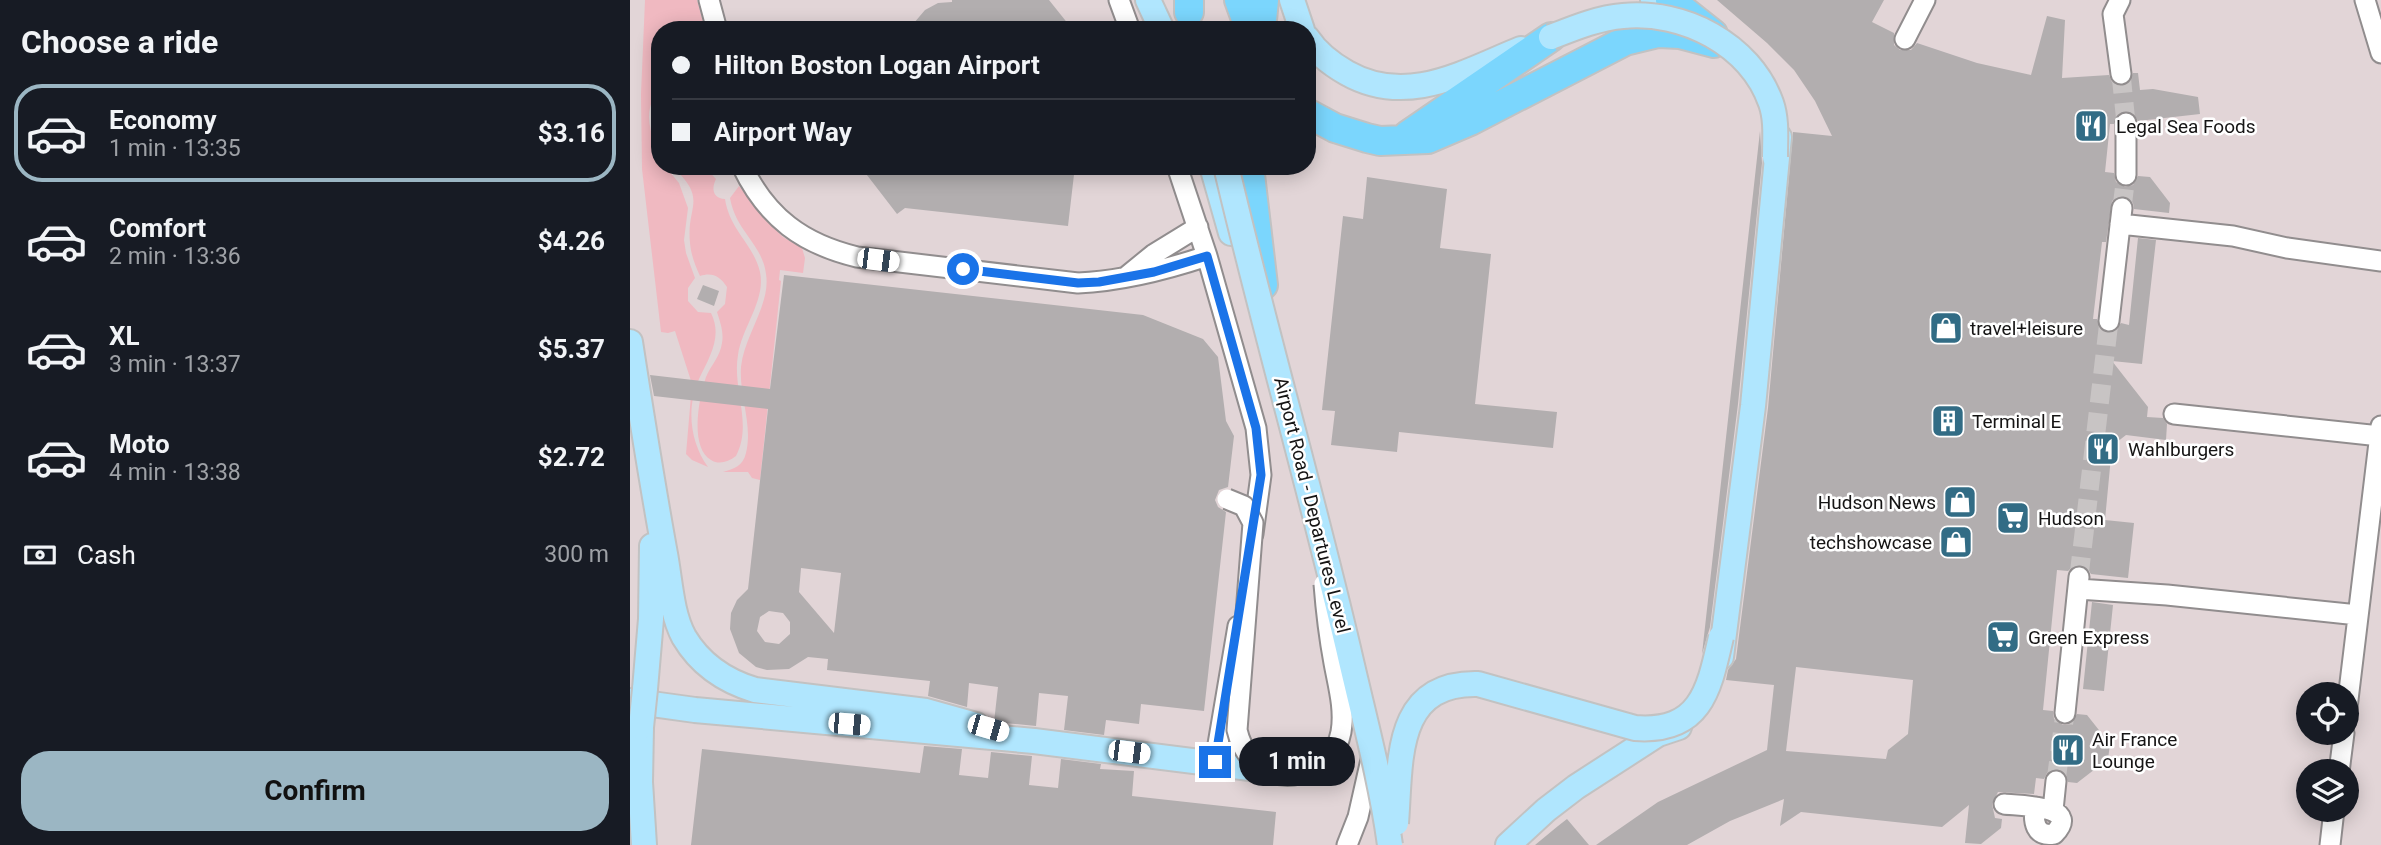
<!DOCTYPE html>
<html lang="en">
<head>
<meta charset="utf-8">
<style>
  :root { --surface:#171b24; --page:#20242c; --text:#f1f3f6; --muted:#9ea1a6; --line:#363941; --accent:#9bb6c3 }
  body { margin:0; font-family:Roboto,sans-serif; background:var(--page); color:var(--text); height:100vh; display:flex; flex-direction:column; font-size:26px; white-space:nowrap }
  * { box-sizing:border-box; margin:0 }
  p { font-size:23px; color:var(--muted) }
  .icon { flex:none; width:38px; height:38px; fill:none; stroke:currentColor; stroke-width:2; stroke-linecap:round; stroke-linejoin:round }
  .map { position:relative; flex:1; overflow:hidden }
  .drawer { display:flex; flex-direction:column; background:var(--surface); width:630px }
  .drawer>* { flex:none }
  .top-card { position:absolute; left:21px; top:21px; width:665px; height:154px; border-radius:28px; box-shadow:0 4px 18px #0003; display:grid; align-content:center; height:154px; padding:0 21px; background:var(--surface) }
  .buttons { position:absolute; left:1666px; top:682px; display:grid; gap:14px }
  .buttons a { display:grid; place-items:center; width:63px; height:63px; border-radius:50%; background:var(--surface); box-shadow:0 4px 18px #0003; font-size:35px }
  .end { position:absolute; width:32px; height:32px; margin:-16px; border:9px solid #1a73e8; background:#fff; box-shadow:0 0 0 4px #fff }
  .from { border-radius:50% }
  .bubble { position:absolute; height:49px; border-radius:24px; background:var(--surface); box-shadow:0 4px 18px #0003; font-size:23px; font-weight:700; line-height:49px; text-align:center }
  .car { position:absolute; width:21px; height:42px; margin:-21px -10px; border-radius:9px; box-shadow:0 0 5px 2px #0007; background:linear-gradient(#fff 24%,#345 0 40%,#fff 0 76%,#345 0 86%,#fff 0) }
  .top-card b { display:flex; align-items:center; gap:24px; height:66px; font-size:26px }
  .top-card b+b { border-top:2px solid var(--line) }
  .top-card i { width:18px; height:18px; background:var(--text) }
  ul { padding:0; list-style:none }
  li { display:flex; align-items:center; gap:21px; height:98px; margin:0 14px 10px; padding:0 7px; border:4px solid transparent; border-radius:28px }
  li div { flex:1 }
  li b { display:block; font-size:26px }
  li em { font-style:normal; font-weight:700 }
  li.selected { border-color:var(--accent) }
  li>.icon { width:63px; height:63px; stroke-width:1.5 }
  h2 { padding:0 21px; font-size:32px; line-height:84px }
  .pay { display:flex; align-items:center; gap:18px; height:77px; padding:0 21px; font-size:26px }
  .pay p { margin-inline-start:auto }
  .cta { display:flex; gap:14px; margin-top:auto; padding:14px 21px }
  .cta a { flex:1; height:80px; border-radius:28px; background:var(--accent); color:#111; font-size:28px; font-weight:700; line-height:80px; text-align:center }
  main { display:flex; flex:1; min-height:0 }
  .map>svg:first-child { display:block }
  .built { fill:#e2d5d7; fill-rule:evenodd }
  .green { fill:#f0b9c1 }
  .building { fill:#b2aeaf; fill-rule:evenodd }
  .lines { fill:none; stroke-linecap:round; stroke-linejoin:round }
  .minor-tunnel { stroke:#c8c4c4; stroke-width:19; stroke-dasharray:19 10; stroke-linecap:butt }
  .minor-casing { stroke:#918d8e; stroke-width:23 }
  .major-casing { stroke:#c2c2c2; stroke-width:28 }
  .highway-casing { stroke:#c2c2c2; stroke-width:32 }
  .minor { stroke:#fff; stroke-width:19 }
  .major { stroke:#b0e6fe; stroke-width:24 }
  .highway { stroke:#7bd6fd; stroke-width:28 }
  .minor-bridge-casing { stroke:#918d8e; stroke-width:23; stroke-linecap:butt }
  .major-bridge-casing { stroke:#c2c2c2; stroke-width:28; stroke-linecap:butt }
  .minor-bridge { stroke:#fff; stroke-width:19 }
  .major-bridge { stroke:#b0e6fe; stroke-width:24 }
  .route { stroke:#1a73e8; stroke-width:9 }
  .labels { text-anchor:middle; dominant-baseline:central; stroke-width:5; stroke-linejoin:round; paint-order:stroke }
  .poi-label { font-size:19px; fill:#161515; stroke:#fff; text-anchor:start }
  .street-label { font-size:19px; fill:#161515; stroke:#fff }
</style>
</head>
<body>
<main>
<section class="drawer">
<h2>Choose a ride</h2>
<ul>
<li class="selected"><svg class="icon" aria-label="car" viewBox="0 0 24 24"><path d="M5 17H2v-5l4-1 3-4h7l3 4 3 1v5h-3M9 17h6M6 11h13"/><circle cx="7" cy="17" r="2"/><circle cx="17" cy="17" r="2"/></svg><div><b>Economy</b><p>1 min · 13:35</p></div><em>$3.16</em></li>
<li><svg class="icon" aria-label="car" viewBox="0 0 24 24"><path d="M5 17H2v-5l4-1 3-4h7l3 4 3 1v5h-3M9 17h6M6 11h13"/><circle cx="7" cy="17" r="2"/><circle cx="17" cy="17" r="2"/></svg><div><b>Comfort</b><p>2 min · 13:36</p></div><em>$4.26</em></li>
<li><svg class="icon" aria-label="car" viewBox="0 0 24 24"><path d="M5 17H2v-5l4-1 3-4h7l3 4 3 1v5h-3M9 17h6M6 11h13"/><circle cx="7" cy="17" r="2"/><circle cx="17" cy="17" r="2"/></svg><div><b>XL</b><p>3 min · 13:37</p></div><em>$5.37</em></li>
<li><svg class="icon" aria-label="car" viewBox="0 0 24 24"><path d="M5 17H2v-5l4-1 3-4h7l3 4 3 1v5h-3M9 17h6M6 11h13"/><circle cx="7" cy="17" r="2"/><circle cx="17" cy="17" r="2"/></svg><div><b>Moto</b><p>4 min · 13:38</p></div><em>$2.72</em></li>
</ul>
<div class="pay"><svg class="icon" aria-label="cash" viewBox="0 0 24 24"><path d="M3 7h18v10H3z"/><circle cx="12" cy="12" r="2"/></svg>Cash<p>300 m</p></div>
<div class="cta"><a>Confirm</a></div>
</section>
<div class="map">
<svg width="1751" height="845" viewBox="0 0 1751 845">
  <rect width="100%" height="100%" fill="#e7e3e3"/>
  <!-- built -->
  <path class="built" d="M 0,0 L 1751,0 L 1751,845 L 0,845 ZM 30,30 L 677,30 L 677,166 L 30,166 ZM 1678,695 L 1717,695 L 1717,733 L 1678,733 ZM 1678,772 L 1717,772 L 1717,810 L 1678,810 Z"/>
  <!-- green -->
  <path class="green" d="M 15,0 L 67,0 L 75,29 L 30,30 C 30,43 33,68 30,80 C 26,94 19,103 19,117 C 19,135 30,150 30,166 L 35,166 L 49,183 L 58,208 L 54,240 L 56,253 L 65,278 L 58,288 L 58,301 L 68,312 L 81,313 C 93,337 79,358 69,379 C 56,408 60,442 78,467 L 62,460 L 56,454 L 62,384 L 45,331 L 38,333 L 31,332 L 12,169 L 11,94 Z
    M 42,166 L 74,166 L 86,179 C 81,189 83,198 95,199 C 100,231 123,243 130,272 C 136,300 112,327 108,355 C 102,389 123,424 106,456 C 98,462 89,465 81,460 C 59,447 69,397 76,377 C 81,365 90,357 92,343 C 94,332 90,322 87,312 L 95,304 L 97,287 C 90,276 82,272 70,276 C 65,265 61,255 60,243 C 56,204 79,201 42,166 Z
    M 109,186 L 138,222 L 153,237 L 172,248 L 175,258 L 173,273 L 150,270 L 149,280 L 151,281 L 130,480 L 122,478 L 118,472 L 93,472 C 104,469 113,466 116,453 C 123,424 109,396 111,367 C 114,336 141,304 136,274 C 132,243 106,232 100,198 Z"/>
  <!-- building -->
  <path class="building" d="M 322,0 L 419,0 L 443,30 L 278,30 L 295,10 L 308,3 L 322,2 Z
    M 1087,0 L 1254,0 L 1242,22 L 1264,33 L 1264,45 L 1270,50 L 1281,50 L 1287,43 L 1347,63 L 1401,75 L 1417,16 L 1435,20 L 1432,78 L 1479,75 L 1482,82 L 1492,86 L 1499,83 L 1503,73 L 1508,73 L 1510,90 L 1523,89 L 1568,97 L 1570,114 L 1508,121 L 1503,113 L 1495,111 L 1489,113 L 1484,124 L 1480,124 L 1475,172 L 1484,173 L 1486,182 L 1495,187 L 1503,185 L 1508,176 L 1520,177 L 1540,203 L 1539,213 L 1504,209 L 1503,203 L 1494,196 L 1488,197 L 1482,201 L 1476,242 L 1472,242 L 1463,319 L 1467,319 L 1471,330 L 1477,333 L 1484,332 L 1491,323 L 1499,325 L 1508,238 L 1526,240 L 1512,364 L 1482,361 L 1518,407 L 1517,417 L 1533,418 L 1537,424 L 1536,440 L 1496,435 L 1482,446 L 1475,520 L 1504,523 L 1498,578 L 1461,574 L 1457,568 L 1451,565 L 1443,566 L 1438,571 L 1427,570 L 1413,710 L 1423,711 L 1424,719 L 1433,725 L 1441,724 L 1447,714 L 1457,715 L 1480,744 L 1478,759 L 1447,783 L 1438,782 L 1434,772 L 1427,769 L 1417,773 L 1414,779 L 1406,778 L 1404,794 L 1368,792 L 1362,804 L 1365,818 L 1372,819 L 1371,828 L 1351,844 L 1335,843 L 1339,805 L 1312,827 L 1171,812 L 1150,826 L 1154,799 L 1100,821 L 1057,845 L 966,845 L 1028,802 L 1137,750 L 1144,685 L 1096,680 L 1098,670 L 1106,659 L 1138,408 L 1163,132 L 1202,136 L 1185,101 L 1164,70 L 1137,43 ZM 1166,667 L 1283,680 L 1278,734 L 1258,750 L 1256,759 L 1156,751 Z
    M 1130,131 L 1132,163 L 1108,404 L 1080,627 L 1072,654 Z
    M 230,166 L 445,166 L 438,226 L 275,208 L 267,214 Z
    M 737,177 L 817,189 L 810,248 L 861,254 L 845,404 L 927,412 L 923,448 L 769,432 L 767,452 L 701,445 L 705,411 L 692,410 L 713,216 L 733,219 Z
    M 154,275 L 513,315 L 573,339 L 588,357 L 596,421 L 604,436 L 598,487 L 589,490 L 585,500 L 588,507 L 596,512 L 574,711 L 511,704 L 509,724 L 476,720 L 474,735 L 434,730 L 438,696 L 409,693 L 406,726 L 364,722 L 368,687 L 339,683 L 337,707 L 298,696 L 300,681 L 197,670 L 198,659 L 178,657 L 159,669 L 137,670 L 126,667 L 109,653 L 100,629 L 101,613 L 107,600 L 118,589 L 138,409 L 24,396 L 20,375 L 140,389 ZM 171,568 L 211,573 L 204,633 L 169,592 ZM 139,611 L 153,613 L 160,622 L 160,634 L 149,644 L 135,642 L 127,631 L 130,617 Z
    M 73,285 L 89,291 L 84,306 L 67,299 Z
    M 1462,602 L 1483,605 L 1474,691 L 1453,689 Z
    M 294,746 L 332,749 L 329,775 L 358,778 L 361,752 L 402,756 L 399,785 L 428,788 L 431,759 L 471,764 L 470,769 L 504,771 L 502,796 L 646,812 L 643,845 L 61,845 L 72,749 L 290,773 Z
    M 937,819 L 959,845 L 905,845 L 928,826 Z"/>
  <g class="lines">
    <!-- minor-tunnel -->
    <path class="minor-tunnel" d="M 1491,74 L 1496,123
      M 1492,208 L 1496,175
      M 1449,576 L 1479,321
      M 1426,781 L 1435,713"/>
    <defs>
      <path id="minor" d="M 79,0 L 87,30
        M 489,0 L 500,30
        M 1490,0 L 1483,14 L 1491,74
        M 1735,0 L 1751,53
        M 1275,39 L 1295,0
        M 112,166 C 137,218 173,244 227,257 L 448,283 C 492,281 535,270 577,256
        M 547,166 L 577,256 L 626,428 L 631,475 L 623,534
        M 1496,175 L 1496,123
        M 1490,224 L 1603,236 L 1657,248 L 1751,261
        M 497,276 L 524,254 L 568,227
        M 1479,321 L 1492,208
        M 1544,414 L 1750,436
        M 1448,589 L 1537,595 L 1728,615
        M 1717,708 L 1751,426
        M 1435,713 L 1449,577
        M 585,762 L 608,626
        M 1709,772 L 1714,733
        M 1374,804 C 1390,806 1453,805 1424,834 C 1405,837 1403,822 1405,807
        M 1423,810 L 1426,781
        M 717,845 L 728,817 L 742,755
        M 1700,845 L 1704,810"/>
      <path id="major" d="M 518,0 L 532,30
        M 662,0 L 672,30
        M 1023,0 L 1055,21
        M 677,38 C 687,53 701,64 717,73 C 777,107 834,72 891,49
        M 582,166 L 601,233
        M 0,342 C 11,413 22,483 35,554 C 40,580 41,613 54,637 C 70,664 95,681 125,690 L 296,711 L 346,725
        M 1091,657 L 1123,406 L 1149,137
        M 15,689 L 21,619 L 22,546
        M 0,701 L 65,710 L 404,741 L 650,772
        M 11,727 L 10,782 L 14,845
        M 878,845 L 916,810 L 946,787 L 1028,734 L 1049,727"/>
      <path id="highway" d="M 609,0 L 620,30
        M 1040,0 L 1083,34
        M 559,12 L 559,0
        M 631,30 L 634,0
        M 677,113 L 705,128 L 737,138 L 750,141 L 798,139 L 840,121 L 995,41 L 1028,33 L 1050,34 L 1084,43
        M 778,135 L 921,37
        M 619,166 L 633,285"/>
    </defs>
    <!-- minor casing -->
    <use href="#minor" class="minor-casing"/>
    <!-- major casing -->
    <use href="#major" class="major-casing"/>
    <!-- highway casing -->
    <use href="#highway" class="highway-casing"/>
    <!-- minor -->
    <use href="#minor" class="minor"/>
    <!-- major -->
    <use href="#major" class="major"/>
    <!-- highway -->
    <use href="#highway" class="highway"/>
    <defs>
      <path id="minor-bridge" d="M 597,499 L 614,506 L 623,523 L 607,730 C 617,774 662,791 696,759 C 704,752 709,743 711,732 C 715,709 708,685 704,663 C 699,636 696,610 694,584"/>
      <path id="major-bridge" d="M 921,37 C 944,28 968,18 993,16 C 1053,10 1120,44 1141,103 C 1147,120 1145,139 1145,157
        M 596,166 C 634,328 680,487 718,648 C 733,714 751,779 760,845
        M 11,727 L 15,689
        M 766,823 C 771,762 763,682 848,684 L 1005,728 C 1071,733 1079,690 1091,637"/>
    </defs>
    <!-- minor-bridge casing -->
    <use href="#minor-bridge" class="minor-bridge-casing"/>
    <!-- major-bridge casing -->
    <use href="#major-bridge" class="major-bridge-casing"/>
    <!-- minor-bridge -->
    <use href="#minor-bridge" class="minor-bridge"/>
    <!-- major-bridge -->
    <use href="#major-bridge" class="major-bridge"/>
  </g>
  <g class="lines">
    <!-- route -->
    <path class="route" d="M 333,269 L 448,283 L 469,282 L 524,272 L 577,256 L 626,428 L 631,475 L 585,762"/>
  </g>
  <!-- icons -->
  <defs>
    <symbol id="restaurant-square" viewBox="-11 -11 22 22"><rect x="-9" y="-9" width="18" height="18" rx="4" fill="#326c85" stroke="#fff"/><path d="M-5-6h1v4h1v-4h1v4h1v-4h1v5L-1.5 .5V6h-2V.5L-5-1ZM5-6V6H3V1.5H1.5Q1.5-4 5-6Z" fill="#fff"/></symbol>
    <symbol id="shop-square" viewBox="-11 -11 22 22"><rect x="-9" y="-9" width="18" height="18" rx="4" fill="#326c85" stroke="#fff"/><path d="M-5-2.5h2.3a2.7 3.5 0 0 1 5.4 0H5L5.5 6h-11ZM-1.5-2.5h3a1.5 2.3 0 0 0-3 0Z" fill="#fff"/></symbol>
    <symbol id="building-square" viewBox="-11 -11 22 22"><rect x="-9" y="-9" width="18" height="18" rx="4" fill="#326c85" stroke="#fff"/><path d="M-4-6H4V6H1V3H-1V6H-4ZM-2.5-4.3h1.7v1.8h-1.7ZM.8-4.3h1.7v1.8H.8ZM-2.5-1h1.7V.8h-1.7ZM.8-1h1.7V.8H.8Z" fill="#fff"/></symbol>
    <symbol id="supermarket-square" viewBox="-11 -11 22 22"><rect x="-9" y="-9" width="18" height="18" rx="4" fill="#326c85" stroke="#fff"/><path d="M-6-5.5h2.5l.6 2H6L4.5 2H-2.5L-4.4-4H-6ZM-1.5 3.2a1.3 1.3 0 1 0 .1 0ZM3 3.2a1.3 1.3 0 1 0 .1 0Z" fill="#fff"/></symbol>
  </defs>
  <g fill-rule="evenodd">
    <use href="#restaurant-square" x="1442" y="107" width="38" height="38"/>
    <use href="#shop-square" x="1297" y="309" width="38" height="38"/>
    <use href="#building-square" x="1299" y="402" width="38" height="38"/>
    <use href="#restaurant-square" x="1454" y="430" width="38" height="38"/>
    <use href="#shop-square" x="1311" y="483" width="38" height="38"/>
    <use href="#supermarket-square" x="1364" y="499" width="38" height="38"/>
    <use href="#shop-square" x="1307" y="523" width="38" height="38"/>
    <use href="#supermarket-square" x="1354" y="618" width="38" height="38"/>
    <use href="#restaurant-square" x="1419" y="731" width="38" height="38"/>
  </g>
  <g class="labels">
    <!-- poi labels -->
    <g class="poi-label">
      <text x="1486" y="126">Legal Sea Foods</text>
      <text x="1340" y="328">travel+leisure</text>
      <text x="1342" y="421">Terminal E</text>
      <text x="1498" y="449">Wahlburgers</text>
      <text x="1306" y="502" text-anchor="end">Hudson News</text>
      <text x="1408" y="518">Hudson</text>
      <text x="1302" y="542" text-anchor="end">techshowcase</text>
      <text x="1398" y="637">Green Express</text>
      <text x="1462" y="739">Air France<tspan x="1462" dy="22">Lounge</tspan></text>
    </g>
    <!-- street labels -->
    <g class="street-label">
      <text transform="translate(682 505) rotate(76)">Airport Road - Departures Level</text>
    </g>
  </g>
</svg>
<div class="buttons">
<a><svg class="icon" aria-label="locate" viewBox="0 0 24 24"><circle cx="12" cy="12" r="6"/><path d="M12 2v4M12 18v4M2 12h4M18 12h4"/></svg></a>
<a><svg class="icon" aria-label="layers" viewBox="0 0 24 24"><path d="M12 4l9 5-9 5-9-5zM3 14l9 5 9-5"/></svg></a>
</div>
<i class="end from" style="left:333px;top:269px"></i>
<i class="end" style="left:585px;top:762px"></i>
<div class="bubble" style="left:609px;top:737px;width:116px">1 min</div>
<i class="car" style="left:248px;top:260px;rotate:97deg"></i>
<i class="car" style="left:219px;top:724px;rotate:95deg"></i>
<i class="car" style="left:358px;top:728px;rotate:106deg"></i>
<i class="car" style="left:499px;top:752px;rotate:97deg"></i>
<div class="top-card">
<b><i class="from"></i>Hilton Boston Logan Airport</b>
<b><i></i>Airport Way</b>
</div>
</div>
</main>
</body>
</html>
